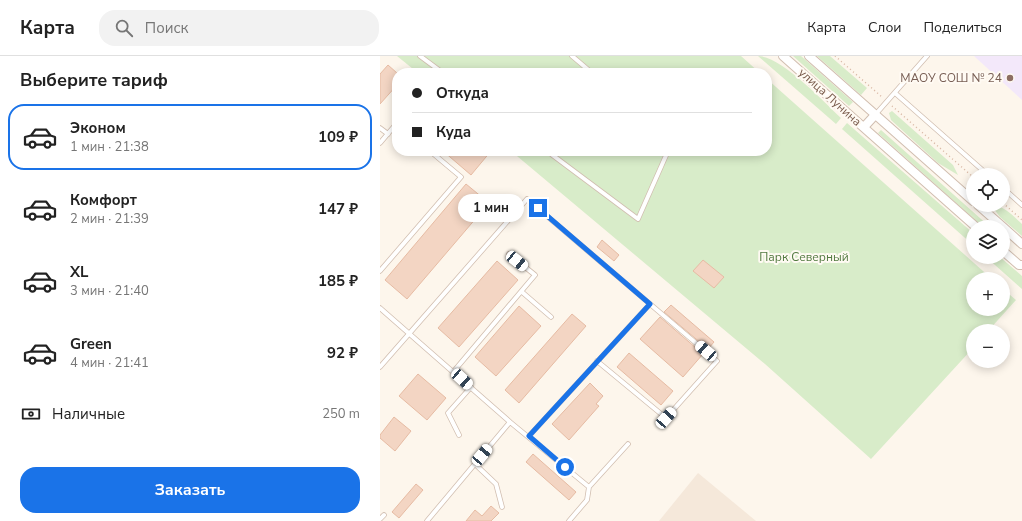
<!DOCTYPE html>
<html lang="ru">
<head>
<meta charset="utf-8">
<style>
  :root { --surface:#fff; --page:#f2f2f2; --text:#222; --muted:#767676; --line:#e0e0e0; --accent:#1a73e8 }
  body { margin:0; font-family:"Nunito Sans",sans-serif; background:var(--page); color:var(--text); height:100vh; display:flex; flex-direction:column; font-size:15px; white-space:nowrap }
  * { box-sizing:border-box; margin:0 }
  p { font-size:13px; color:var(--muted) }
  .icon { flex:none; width:22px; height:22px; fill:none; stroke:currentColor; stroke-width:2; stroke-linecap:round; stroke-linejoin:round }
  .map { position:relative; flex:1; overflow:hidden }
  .side { display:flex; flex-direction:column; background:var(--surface); width:380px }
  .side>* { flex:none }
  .top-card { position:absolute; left:12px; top:12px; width:380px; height:88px; border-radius:16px; box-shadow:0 2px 10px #0003; display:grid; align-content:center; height:88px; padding:0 20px; background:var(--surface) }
  .fabs { position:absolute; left:586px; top:112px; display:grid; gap:8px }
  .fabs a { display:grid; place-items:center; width:44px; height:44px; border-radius:50%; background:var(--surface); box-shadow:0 2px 10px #0003; font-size:20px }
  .end { position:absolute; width:18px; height:18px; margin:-9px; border:5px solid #1a73e8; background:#fff; box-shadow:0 0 0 2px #fff }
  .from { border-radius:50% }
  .bubble { position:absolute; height:28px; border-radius:14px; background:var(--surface); box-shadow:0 2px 10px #0003; font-size:13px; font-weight:700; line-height:28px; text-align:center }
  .car { position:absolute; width:12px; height:24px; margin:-12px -6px; border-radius:5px; box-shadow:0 0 3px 1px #0007; background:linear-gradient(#fff 24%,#345 0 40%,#fff 0 76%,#345 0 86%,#fff 0) }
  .top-card b { display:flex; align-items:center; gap:14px; height:38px; font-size:15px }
  .top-card b+b { border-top:1px solid var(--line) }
  .top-card i { width:10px; height:10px; background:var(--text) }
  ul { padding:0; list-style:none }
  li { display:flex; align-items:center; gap:12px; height:66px; margin:0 8px 6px; padding:0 12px; border:2px solid transparent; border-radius:16px }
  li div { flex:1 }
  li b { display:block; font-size:15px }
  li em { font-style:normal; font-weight:700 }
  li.active { border-color:var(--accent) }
  li>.icon { width:36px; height:36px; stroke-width:1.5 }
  h2 { padding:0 20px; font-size:18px; line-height:48px }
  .pay { display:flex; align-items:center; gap:10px; height:44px; padding:0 20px; font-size:15px }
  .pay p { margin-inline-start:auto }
  .cta { display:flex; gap:8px; margin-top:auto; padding:8px 20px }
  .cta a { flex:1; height:46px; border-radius:16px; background:var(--accent); color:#fff; font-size:16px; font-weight:700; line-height:46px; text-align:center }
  header { display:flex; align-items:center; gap:24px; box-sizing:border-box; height:56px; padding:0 20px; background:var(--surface); border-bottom:1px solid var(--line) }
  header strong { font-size:19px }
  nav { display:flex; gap:22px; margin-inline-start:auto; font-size:14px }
  .search { width:280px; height:36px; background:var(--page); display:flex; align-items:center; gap:10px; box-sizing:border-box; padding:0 14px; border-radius:16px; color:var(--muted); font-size:15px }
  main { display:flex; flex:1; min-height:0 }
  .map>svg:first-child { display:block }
  .residential { fill:#f5e8da }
  .education { fill:#f3e8fa }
  .green { fill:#d8ecc9 }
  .building { fill:#f3d5c3; stroke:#e6bba3 }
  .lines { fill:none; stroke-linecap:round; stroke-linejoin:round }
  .lane-casing { stroke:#d1beb0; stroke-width:5.5 }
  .street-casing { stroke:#d1beb0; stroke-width:10 }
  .path { stroke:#d9b8a5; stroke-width:1.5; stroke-dasharray:1 3; stroke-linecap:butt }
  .lane { stroke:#fff; stroke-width:4 }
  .street { stroke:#fff; stroke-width:8 }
  .route { stroke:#1a73e8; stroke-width:5 }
  .education-dot { fill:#8d6e63; stroke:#fffaf3; stroke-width:1.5 }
  .labels { text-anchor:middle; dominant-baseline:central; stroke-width:4; stroke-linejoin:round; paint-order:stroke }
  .education-label { font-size:12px; fill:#785e54; stroke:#fffaf3; text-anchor:end }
  .street-label { font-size:12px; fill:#7a5c4d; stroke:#fffaf3 }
  .park-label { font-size:12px; fill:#537a41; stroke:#fffaf3 }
</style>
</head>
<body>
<header>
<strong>Карта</strong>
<div class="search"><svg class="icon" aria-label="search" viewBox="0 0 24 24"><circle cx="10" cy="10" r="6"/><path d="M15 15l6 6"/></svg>Поиск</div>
<nav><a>Карта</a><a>Слои</a><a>Поделиться</a></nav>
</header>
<main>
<section class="side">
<h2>Выберите тариф</h2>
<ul>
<li class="active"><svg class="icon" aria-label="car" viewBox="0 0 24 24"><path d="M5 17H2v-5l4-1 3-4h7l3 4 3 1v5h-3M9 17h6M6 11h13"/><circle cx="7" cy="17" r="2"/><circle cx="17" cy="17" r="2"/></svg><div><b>Эконом</b><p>1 мин · 21:38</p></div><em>109 ₽</em></li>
<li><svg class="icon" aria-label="car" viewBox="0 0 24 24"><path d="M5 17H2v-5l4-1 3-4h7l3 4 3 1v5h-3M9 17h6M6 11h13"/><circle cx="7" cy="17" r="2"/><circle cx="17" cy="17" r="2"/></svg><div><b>Комфорт</b><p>2 мин · 21:39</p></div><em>147 ₽</em></li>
<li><svg class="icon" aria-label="car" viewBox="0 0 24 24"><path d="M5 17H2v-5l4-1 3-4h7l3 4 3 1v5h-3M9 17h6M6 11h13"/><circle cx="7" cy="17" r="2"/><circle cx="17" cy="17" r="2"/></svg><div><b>XL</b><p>3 мин · 21:40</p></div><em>185 ₽</em></li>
<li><svg class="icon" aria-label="car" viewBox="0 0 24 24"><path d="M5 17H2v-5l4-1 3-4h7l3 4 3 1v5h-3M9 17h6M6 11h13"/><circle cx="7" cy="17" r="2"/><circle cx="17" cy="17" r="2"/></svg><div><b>Green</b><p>4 мин · 21:41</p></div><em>92 ₽</em></li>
</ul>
<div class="pay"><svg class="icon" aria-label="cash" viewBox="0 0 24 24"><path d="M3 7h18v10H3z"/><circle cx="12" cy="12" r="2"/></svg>Наличные<p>250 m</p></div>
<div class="cta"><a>Заказать</a></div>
</section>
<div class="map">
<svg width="642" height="465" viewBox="0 0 642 465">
  <rect width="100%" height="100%" fill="#fdf6ec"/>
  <!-- residential -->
  <path class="residential" d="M 318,417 L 376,465 L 279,465 Z"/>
  <!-- education -->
  <path class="education" d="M 594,0 L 642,0 L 642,44 Z"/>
  <!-- green -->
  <path class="green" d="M 17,0 L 361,0 L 380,17 L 38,17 Z
    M 378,0 C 401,0 443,45 461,62 L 456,68 Z
    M 413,0 L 421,0 L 473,46 L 469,50 Z
    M 437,0 L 450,0 L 487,32 L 481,39 Z
    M 387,23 L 612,223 L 593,223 L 593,253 L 623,253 L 623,233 L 636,244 L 608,275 L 593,275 L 593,292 L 491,403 L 385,308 L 131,95 L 387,95 Z
    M 512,55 L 573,109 L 578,119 L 558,107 L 511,64 L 509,57 Z
    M 467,67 L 593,177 L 593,189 L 462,73 Z
    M 501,74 L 610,171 L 603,171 L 498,77 Z
    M 611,149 C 624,149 633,160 642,168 L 642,180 L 620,161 Z
    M 606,201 L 620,201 L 642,220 L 642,233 Z"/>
  <!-- building -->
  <path class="building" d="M 8,9 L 17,17 L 17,29 L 0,48 L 0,18 Z
    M 63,95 L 111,95 L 91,119 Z
    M 86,128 L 109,147 L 27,243 L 5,224 Z
    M 222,184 L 239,199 L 234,205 L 217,191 Z
    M 323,204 L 344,221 L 334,232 L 313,215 Z
    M 117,205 L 138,224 L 79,291 L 58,272 Z
    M 291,249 L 334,286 L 328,293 L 284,256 Z
    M 139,250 L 161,270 L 116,320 L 95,301 Z
    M 192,258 L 206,270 L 139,347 L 125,334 Z
    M 280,261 L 323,298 L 303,321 L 260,283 Z
    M 249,297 L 293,335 L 281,349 L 237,311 Z
    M 38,318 L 66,342 L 47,364 L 19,340 Z
    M 210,327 L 223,340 L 216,348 L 219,350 L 189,384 L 172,368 Z
    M 14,361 L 31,375 L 15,395 L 0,382 L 0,379 Z
    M 153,398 L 196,436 L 189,444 L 146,406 Z
    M 36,428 L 43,434 L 19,462 L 12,456 Z
    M 111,450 L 119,457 L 111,465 L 86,465 L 95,454 L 102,460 Z"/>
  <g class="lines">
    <defs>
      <path id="lane" d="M 40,0 L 63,17
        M 192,0 L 212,17
        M 515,37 L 608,119
        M 495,59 L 547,0
        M 0,72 L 8,78
        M 0,87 L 17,67
        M 167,95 L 258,163 L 288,95
        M 623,132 L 642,149
        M 0,215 L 81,121 L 50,95
        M 142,236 L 171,261
        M 0,252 L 130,366 L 209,431
        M 217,305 L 286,362 L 337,305 L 270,248
        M 0,311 L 147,143 L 270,248 L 149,380
        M 74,315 L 155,219 L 129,198
        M 79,379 L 68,357 L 91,331
        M 97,410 L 116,428 L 122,451
        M 0,463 L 4,459
        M 47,465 L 130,366
        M 189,465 L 207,444 L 209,431 L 248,388"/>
      <path id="street" d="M 403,0 L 596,171
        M 429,0 L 593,145
        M 484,71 L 495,59
        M 598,149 L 623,171
        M 623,171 L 642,188
        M 623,195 L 639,209 L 642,209"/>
    </defs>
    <!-- lane casing -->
    <use href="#lane" class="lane-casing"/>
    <!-- street casing -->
    <use href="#street" class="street-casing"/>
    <!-- path -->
    <path class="path" d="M 455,0 L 502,41
      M 512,50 L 593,121
      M 623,147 L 642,164"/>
    <!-- lane -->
    <use href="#lane" class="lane"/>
    <!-- street -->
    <use href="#street" class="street"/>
  </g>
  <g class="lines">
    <!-- route -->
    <path class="route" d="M 158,152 L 270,248 L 149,380 L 185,411"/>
  </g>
  <!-- markers -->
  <circle class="education-dot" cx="630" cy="22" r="4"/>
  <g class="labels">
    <!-- education labels -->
    <g class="education-label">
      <text x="622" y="22">МАОУ СОШ № 24</text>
    </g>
    <!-- street labels -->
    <g class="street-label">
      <text transform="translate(450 41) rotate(42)">улица Лунина</text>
    </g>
    <!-- park labels -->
    <g class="park-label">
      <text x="424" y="201">Парк Северный</text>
    </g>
  </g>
</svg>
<div class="fabs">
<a><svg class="icon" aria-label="locate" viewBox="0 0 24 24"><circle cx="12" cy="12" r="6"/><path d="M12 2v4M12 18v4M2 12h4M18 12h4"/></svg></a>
<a><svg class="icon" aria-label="layers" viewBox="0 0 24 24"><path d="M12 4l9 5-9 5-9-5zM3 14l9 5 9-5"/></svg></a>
<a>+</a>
<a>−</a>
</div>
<i class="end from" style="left:185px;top:411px"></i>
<i class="end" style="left:158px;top:152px"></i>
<div class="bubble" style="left:78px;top:138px;width:66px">1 мин</div>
<i class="car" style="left:137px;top:205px;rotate:129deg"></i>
<i class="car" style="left:326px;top:295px;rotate:311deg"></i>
<i class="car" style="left:82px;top:323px;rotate:132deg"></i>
<i class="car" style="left:286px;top:362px;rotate:42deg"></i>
<i class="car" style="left:102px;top:399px;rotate:40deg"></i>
<div class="top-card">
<b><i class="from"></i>Откуда</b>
<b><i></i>Куда</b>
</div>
</div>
</main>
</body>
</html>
